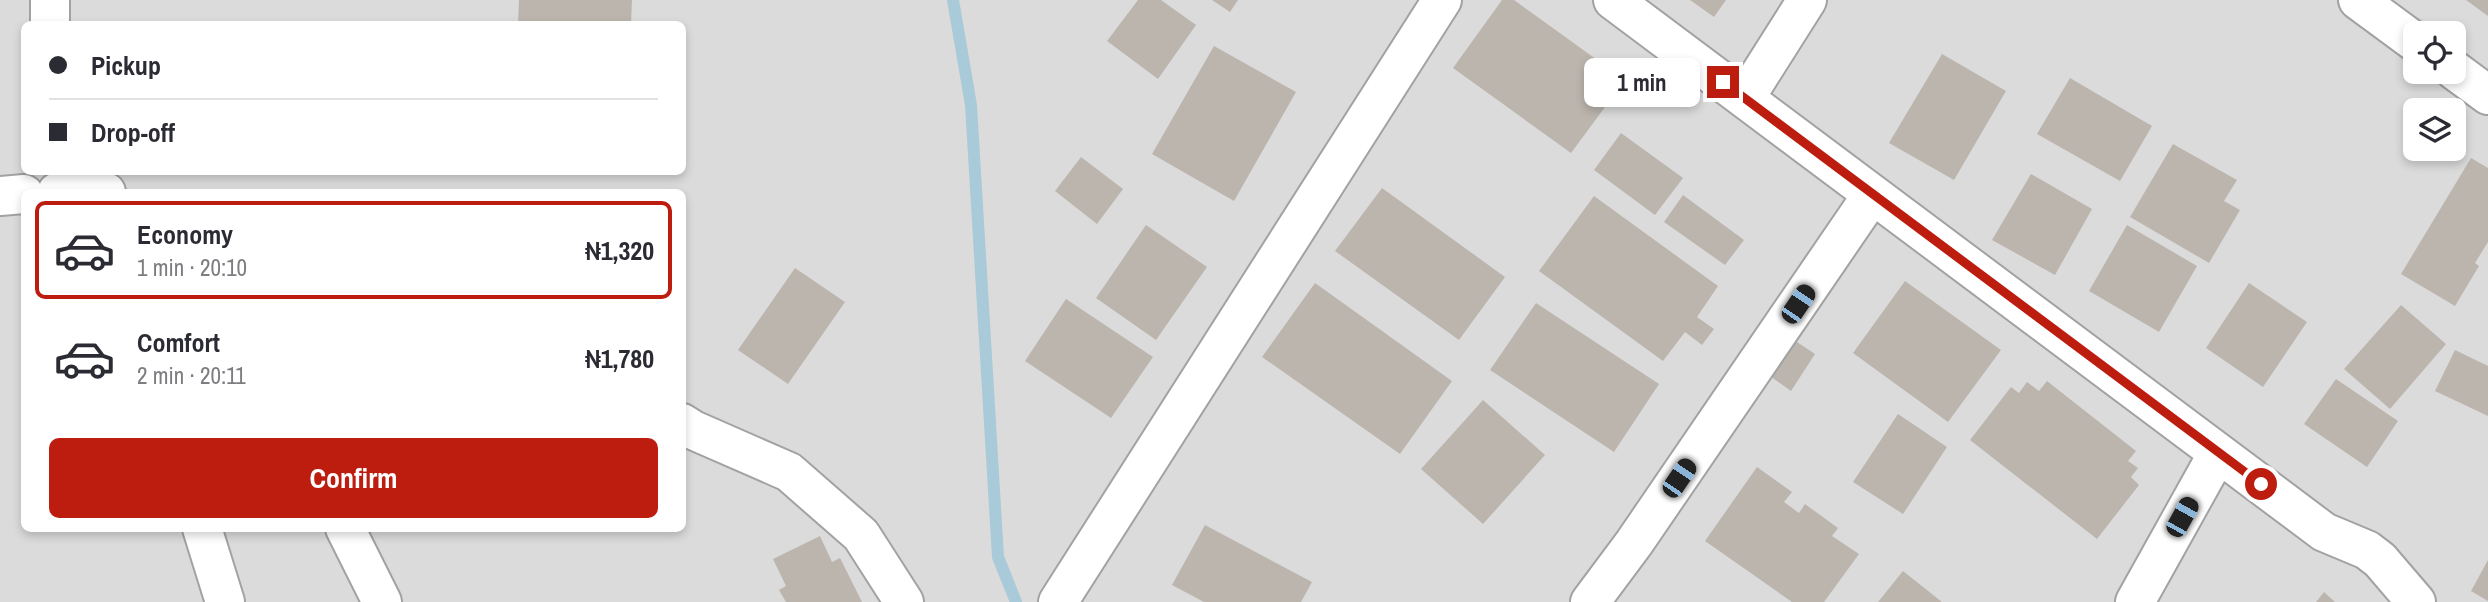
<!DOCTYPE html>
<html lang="en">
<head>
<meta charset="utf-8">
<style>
  :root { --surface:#fff; --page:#f7f7f7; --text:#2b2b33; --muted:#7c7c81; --line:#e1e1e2; --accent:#bd1d0f }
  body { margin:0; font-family:"Archivo Narrow",sans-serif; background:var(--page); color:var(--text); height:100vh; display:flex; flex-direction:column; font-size:26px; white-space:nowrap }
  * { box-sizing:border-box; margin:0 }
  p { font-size:23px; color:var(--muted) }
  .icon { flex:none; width:38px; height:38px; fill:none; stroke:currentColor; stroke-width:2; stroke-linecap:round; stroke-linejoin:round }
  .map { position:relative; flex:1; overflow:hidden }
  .sheet { position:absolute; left:21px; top:189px; width:665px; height:343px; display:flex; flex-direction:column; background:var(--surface); border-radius:10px; box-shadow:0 4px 10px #0003 }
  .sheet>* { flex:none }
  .banner { position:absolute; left:21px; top:21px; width:665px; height:154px; border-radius:10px; box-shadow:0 4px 10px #0003; display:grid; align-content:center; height:154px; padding:0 28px; background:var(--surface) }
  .buttons { position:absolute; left:2403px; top:21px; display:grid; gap:14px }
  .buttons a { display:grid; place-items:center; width:63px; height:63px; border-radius:10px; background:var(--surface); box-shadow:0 4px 10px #0003; font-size:35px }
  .end { position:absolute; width:32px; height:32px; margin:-16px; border:9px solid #bd1d0f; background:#fff; box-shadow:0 0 0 4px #fff }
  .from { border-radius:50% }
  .bubble { position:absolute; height:49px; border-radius:10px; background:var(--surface); box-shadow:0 4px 10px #0003; font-size:23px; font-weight:800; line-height:49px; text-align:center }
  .car { position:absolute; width:21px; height:42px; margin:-21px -10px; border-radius:9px; box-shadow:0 0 5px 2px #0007; background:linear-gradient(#222 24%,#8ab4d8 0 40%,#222 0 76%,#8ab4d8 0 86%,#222 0) }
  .banner b { display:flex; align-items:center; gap:24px; height:66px; font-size:26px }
  .banner b+b { border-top:2px solid var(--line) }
  .banner i { width:18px; height:18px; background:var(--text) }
  ul { padding:12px 0 0; list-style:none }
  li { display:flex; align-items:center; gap:21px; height:98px; margin:0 14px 10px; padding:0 14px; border:4px solid transparent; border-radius:10px }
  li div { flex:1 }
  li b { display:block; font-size:26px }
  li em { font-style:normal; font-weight:800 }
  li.selected { border-color:var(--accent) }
  li>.icon { width:63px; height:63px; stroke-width:1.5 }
  .cta { display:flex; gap:14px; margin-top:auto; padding:14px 28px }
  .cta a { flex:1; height:80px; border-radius:10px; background:var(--accent); color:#fff; font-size:28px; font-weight:800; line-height:80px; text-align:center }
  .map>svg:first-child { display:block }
  .residential { fill:#dcdbdb; fill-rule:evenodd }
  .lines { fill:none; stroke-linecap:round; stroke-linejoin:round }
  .stream { stroke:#a9cad9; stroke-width:12 }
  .building { fill:#bbb5ae }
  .street-casing { stroke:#a2a2a2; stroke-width:42 }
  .street { stroke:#fff; stroke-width:38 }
  .route { stroke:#bd1d0f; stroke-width:9 }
</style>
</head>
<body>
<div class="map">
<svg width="2488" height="602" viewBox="0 0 2488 602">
  <rect width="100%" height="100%" fill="#eeece5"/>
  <!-- residential -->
  <path class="residential" d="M 0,0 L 2488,0 L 2488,602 L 0,602 ZM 24,24 L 682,24 L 682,172 L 24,172 ZM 2415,33 L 2454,33 L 2454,72 L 2415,72 ZM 2415,110 L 2454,110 L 2454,149 L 2415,149 ZM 24,192 L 682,192 L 682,528 L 24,528 Z"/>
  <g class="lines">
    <!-- stream -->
    <path class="stream" d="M 953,0 L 971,105 L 998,557 L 1016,602"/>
  </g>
  <!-- building -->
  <path class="building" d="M 519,0 L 632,0 L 631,24 L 518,24 Z
    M 1138,0 L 1161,0 L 1196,25 L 1158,79 L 1107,41 Z
    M 1212,0 L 1238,0 L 1230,12 Z
    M 1502,0 L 1514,0 L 1625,80 L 1571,153 L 1453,68 Z
    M 1690,0 L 1726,0 L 1714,17 Z
    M 2466,0 L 2488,0 L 2488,16 Z
    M 1214,46 L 1296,92 L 1234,201 L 1152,154 Z
    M 1942,54 L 2006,91 L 1954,180 L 1889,143 Z
    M 2070,78 L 2152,126 L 2120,181 L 2037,134 Z
    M 1621,133 L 1683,178 L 1655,215 L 1594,170 Z
    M 2173,144 L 2237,180 L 2224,201 L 2240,210 L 2209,263 L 2130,217 Z
    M 1081,157 L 1123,189 L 1097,224 L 1055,191 Z
    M 2471,158 L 2488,168 L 2488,242 L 2475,263 L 2479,266 L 2455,306 L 2401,274 Z
    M 2031,174 L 2092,209 L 2055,275 L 1992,240 Z
    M 1382,188 L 1505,277 L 1459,340 L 1335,251 Z
    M 1683,195 L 1744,240 L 1725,265 L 1664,222 Z
    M 1594,196 L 1718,286 L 1697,317 L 1714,329 L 1702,345 L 1685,332 L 1663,361 L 1539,271 Z
    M 1146,225 L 1207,267 L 1156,340 L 1096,298 Z
    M 2127,225 L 2197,266 L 2159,332 L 2089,291 Z
    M 795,268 L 845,302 L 788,384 L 738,350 Z
    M 1905,281 L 2001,350 L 1948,422 L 1853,353 Z
    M 1315,283 L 1452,381 L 1400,454 L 1262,357 Z
    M 2249,283 L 2307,322 L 2263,387 L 2206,348 Z
    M 1066,299 L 1153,357 L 1111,418 L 1025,361 Z
    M 1536,303 L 1659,384 L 1614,452 L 1490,370 Z
    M 2401,305 L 2446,344 L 2390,409 L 2344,369 Z
    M 1794,340 L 1815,354 L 1791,391 L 1770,376 Z
    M 2455,350 L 2488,366 L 2488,416 L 2435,391 Z
    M 2336,379 L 2398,421 L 2367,467 L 2304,424 Z
    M 2047,381 L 2136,451 L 2128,461 L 2138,468 L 2131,477 L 2139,485 L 2097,539 L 1970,440 L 2011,387 L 2019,393 L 2027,382 L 2039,391 Z
    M 1483,400 L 1545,455 L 1483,524 L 1421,469 Z
    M 1898,414 L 1947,447 L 1903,514 L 1853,482 Z
    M 1757,467 L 1792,492 L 1784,502 L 1799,513 L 1805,504 L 1838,528 L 1832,536 L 1859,554 L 1824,602 L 1792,602 L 1705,541 Z
    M 1205,525 L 1312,582 L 1301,602 L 1204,602 L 1172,585 Z
    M 820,536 L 832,562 L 840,558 L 862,602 L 786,602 L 779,590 L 786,586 L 773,559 Z
    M 2488,560 L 2488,601 L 2471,591 Z
    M 1903,571 L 1942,602 L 1878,602 Z
    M 2324,592 L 2335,602 L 2316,602 Z"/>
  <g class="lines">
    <defs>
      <path id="street" d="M 50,0 L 50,24
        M 1613,0 L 2324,532 L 2367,550 L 2380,560 L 2416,602
        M 2358,0 L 2415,42
        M 2454,70 L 2488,95
        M 1745,98 L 1807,0
        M 57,192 L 106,192
        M 0,196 L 24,194
        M 682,423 L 693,430 L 789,472 L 861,535 L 904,602
        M 202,528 L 225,602
        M 345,528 L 382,602
        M 1058,602 L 1442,0
        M 1590,602 L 1634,543 L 1872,195
        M 2135,602 L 2218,453"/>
    </defs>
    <!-- street casing -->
    <use href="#street" class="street-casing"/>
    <!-- street -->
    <use href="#street" class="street"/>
  </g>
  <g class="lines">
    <!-- route -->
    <path class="route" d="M 1723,82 L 2261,484"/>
  </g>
</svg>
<div class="buttons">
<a><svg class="icon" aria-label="locate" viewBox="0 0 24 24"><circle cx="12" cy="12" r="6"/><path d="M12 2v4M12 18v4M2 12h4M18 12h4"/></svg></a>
<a><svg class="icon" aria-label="layers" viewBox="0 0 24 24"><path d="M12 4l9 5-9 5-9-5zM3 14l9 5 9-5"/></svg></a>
</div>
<i class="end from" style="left:2261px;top:484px"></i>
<i class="end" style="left:1723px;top:82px"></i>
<div class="bubble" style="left:1584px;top:58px;width:116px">1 min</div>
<i class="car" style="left:1798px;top:304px;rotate:34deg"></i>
<i class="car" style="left:1679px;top:478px;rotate:34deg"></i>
<i class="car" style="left:2182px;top:517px;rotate:29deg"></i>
<div class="banner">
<b><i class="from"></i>Pickup</b>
<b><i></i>Drop-off</b>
</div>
<section class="sheet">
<ul>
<li class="selected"><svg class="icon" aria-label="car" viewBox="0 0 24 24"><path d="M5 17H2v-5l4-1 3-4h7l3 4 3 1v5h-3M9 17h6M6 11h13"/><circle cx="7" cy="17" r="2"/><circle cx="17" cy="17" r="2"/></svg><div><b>Economy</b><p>1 min · 20:10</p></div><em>₦1,320</em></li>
<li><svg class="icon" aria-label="car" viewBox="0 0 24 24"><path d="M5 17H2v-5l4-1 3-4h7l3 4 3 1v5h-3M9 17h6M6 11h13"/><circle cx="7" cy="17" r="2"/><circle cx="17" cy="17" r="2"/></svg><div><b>Comfort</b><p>2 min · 20:11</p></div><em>₦1,780</em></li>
</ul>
<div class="cta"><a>Confirm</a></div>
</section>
</div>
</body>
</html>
